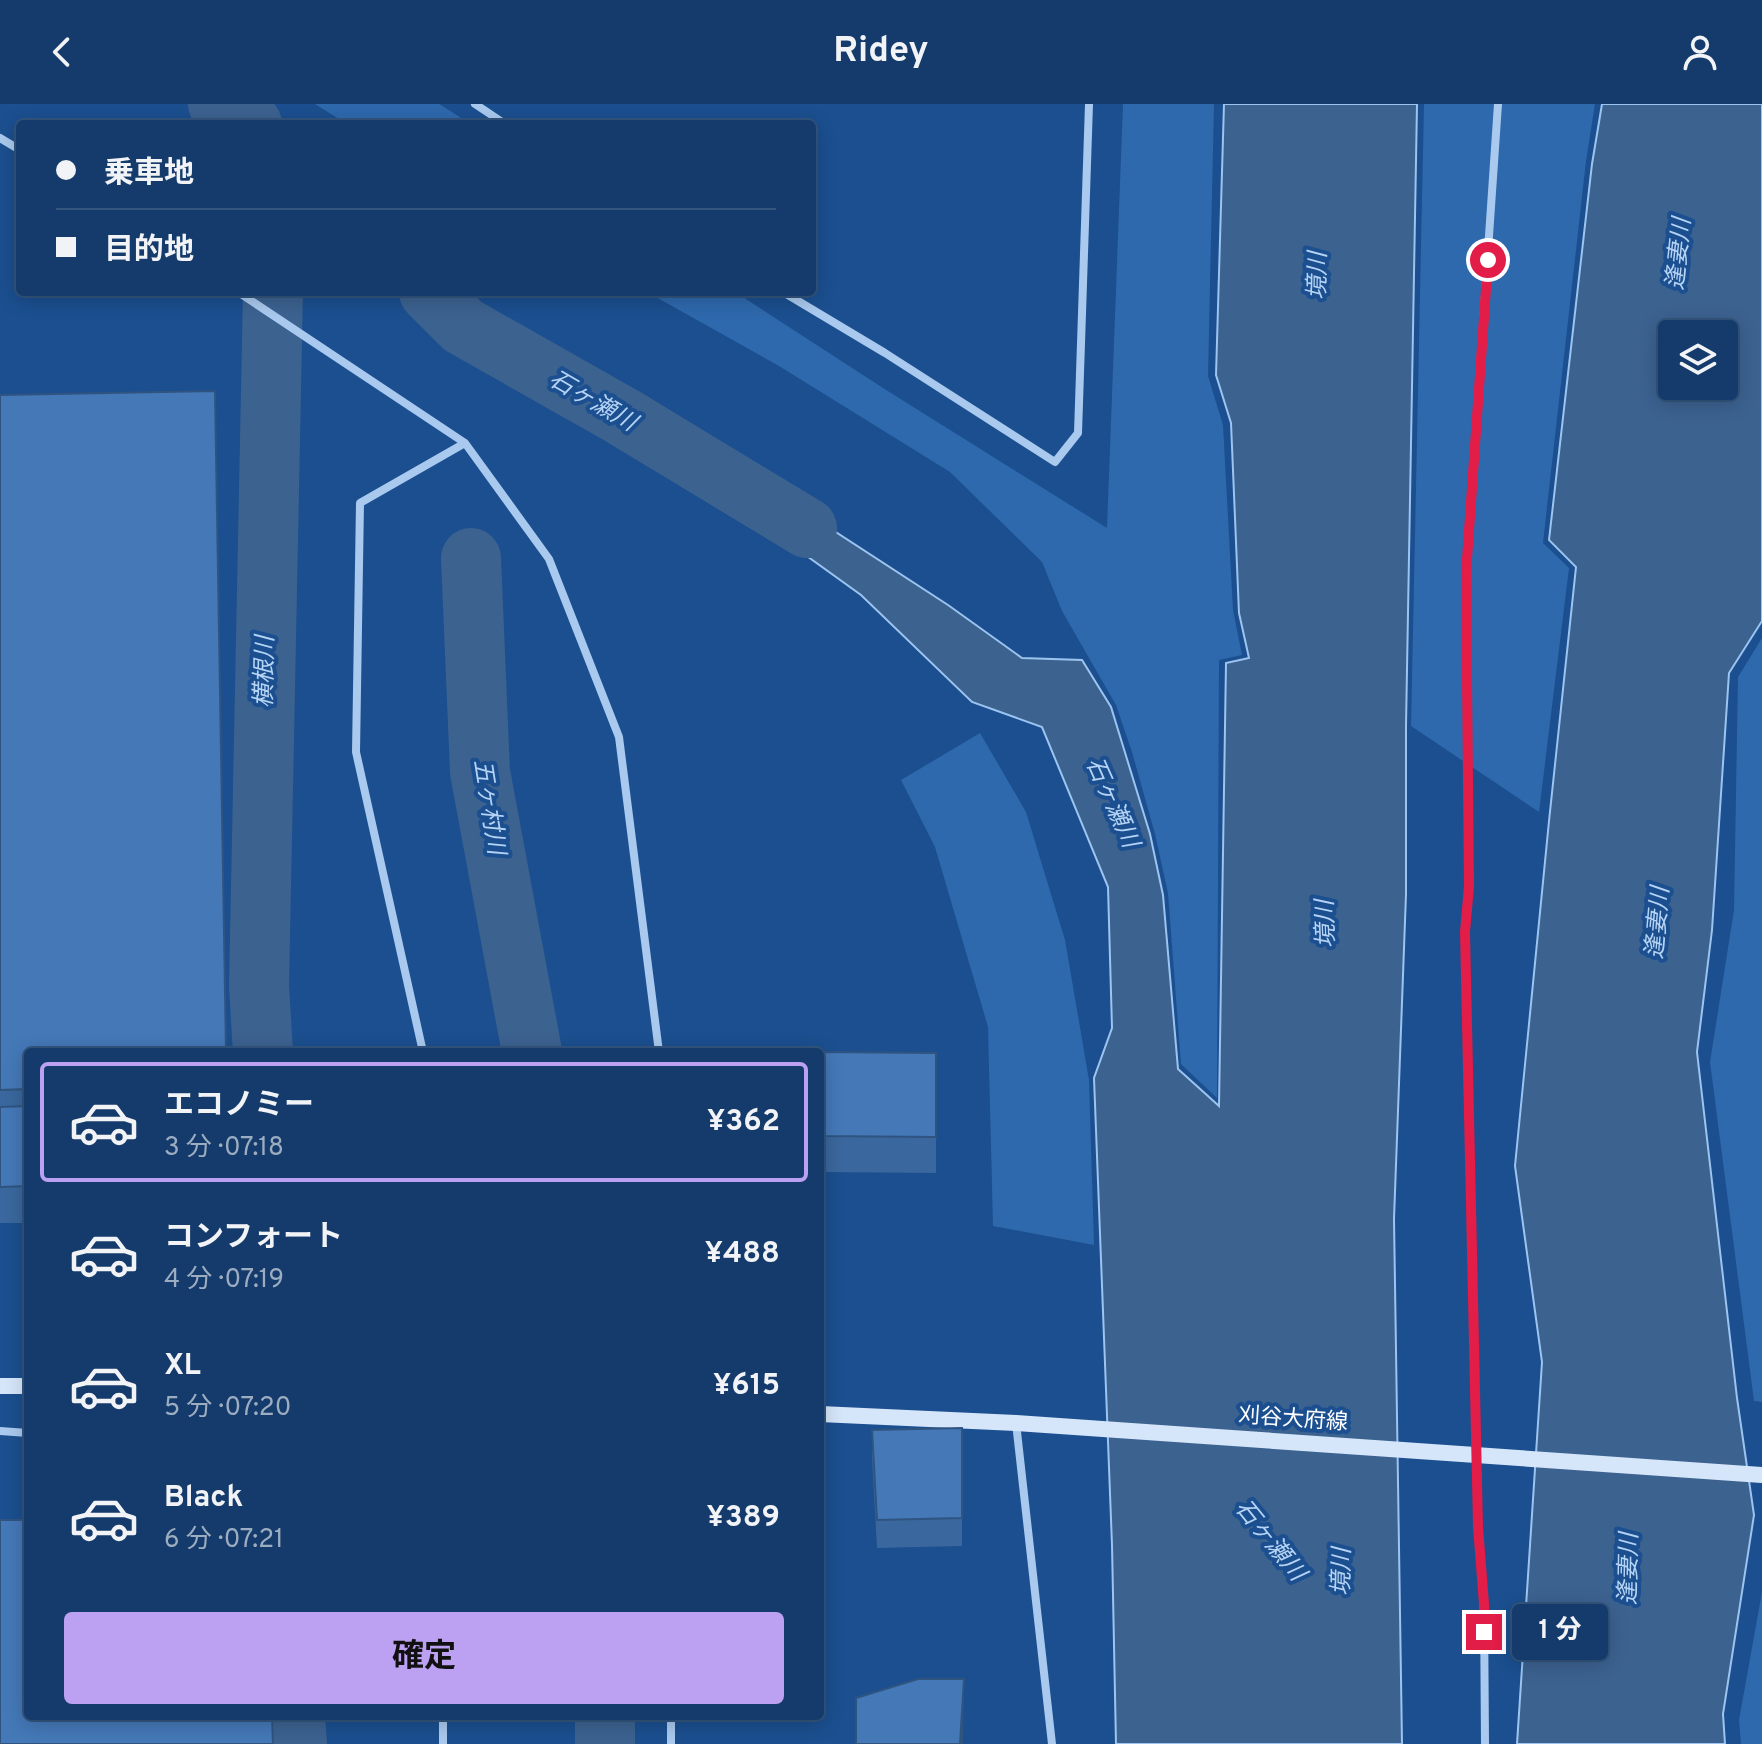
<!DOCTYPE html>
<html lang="ja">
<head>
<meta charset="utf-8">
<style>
  :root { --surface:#143b6b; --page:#214673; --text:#f1f3f6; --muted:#9dadc1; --line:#33557e; --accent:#bca0f2 }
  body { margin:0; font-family:Overpass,"Noto Sans JP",sans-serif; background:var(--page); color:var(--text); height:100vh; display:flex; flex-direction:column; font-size:30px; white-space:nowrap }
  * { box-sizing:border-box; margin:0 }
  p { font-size:26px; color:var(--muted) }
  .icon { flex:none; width:44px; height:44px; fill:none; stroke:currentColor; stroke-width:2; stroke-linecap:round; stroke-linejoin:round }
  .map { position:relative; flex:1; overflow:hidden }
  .drawer { position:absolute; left:24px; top:944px; width:800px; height:672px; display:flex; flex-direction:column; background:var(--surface); border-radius:8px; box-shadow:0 4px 20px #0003,0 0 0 2px var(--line) }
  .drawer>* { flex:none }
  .top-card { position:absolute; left:16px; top:16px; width:800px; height:176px; border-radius:8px; box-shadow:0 4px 20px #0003,0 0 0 2px var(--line); display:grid; align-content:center; height:176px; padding:0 40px; background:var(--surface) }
  .tools { position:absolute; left:1658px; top:216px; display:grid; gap:16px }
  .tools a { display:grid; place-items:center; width:80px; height:80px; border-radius:8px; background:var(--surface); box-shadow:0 4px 20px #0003,0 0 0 2px var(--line); font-size:40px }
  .end { position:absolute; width:36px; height:36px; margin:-18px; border:10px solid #e11d48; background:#fff; box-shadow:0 0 0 4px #fff }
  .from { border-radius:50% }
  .bubble { position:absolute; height:56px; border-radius:8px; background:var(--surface); box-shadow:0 4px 20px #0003,0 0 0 2px var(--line); font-size:26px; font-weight:700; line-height:56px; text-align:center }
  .top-card b { display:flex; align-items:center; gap:28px; height:76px; font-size:30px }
  .top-card b+b { border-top:2px solid var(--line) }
  .top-card i { width:20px; height:20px; background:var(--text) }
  ul { padding:14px 0 0; list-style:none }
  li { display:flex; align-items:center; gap:24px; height:120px; margin:0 16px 12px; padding:0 24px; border:4px solid transparent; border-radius:8px }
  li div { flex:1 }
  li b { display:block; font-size:30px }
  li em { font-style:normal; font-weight:700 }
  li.on { border-color:var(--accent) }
  li>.icon { width:72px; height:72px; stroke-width:1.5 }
  .action { display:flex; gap:16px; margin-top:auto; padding:16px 40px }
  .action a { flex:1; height:92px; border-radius:8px; background:var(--accent); color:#111; font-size:32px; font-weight:700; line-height:92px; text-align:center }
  header { display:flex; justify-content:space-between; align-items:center; height:104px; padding:0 40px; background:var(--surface); font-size:36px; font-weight:700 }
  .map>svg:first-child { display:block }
  .green { fill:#2e69ad }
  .water { fill:#3c6290; stroke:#9cc4f0; stroke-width:2; fill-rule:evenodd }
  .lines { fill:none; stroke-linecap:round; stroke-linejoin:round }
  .river { stroke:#3c6290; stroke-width:60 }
  .street { stroke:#a9c9ee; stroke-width:8 }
  .secondary { stroke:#d6e6fa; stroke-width:16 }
  .secondary-bridge { stroke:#d6e6fa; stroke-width:16 }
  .wall { fill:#3a679d }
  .shaded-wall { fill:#305480 }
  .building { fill:#4478b7; stroke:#305480; stroke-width:2 }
  .route { stroke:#e11d48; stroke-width:10 }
  .labels { text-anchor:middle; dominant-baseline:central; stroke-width:8; stroke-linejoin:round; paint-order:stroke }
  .street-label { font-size:22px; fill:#fff; stroke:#1b4f8f }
  .water-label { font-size:24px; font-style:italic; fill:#b5d3f5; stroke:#1b4f8f }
</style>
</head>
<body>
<header><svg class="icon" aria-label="back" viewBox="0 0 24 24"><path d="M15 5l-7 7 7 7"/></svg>Ridey<svg class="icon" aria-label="person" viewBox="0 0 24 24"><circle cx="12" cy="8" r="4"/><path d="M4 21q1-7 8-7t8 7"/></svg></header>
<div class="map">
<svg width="1762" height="1640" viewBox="0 0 1762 1640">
  <rect width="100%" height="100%" fill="#1b4f8f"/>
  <!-- green -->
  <path class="green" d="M 315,0 L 439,0 L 471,20 L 347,20 Z
    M 1123,0 L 1214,0 L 1208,272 L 1223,321 L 1233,506 L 1242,551 L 1219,556 L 1217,994 L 1181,960 L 1168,789 L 1155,730 L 1132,648 L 1116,601 L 1062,507 L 1042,458 L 950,368 L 779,262 L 647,188 L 735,188 L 883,284 L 1107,424 Z
    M 1424,0 L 1595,0 L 1586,57 L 1543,439 L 1569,464 L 1539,708 L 1411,622 Z
    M 1762,534 L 1762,1298 L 1754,1297 L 1710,958 L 1734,806 L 1738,573 Z
    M 980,629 L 1026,708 L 1065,836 L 1089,976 L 1094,1141 L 993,1122 L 988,923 L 935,743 L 901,676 Z
    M 1762,1488 L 1762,1640 L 1741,1640 L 1739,1616 Z"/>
  <!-- water -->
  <path class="water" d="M 1224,0 L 1417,0 L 1406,622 L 1406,790 L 1394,1115 L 1402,1640 L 1116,1640 L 1112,1441 L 1094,974 L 1112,924 L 1108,783 L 1042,623 L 972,598 L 861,491 L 729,396 L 745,369 L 948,501 L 1022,554 L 1082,556 L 1111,603 L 1150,730 L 1163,791 L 1178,965 L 1219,1002 L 1226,559 L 1249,554 L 1239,509 L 1231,319 L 1216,271 Z
    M 1602,0 L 1762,0 L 1762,517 L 1729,569 L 1712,826 L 1697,948 L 1737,1294 L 1754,1411 L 1723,1610 L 1725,1640 L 1517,1640 L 1542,1258 L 1515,1062 L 1549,717 L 1576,463 L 1549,436 L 1592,60 ZM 1672,230 L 1724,230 L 1724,282 L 1672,282 Z"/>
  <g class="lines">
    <!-- river -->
    <path class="river" d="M 218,0 L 252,20
      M 429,188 L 463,222 L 622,312 L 807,424
      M 471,454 L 480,668 L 532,948
      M 263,948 L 259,882 L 273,188
      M 295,1612 L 297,1640
      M 605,1612 L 605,1640"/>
    <!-- street -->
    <path class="street" d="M 475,0 L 505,20
      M 0,34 L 20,46
      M 238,188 L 465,339
      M 783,188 L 885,249 L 1055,358 L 1078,329 L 1089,0
      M 423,948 L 356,648 L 360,399 L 465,339 L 549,455 L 619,633 L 659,948
      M 1016,1319 L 1052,1640
      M 0,1327 L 28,1329
      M 443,1612 L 443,1640
      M 671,1640 L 671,1612
      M 1485,1640 L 1484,1500 L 1478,1423 L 1465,828 L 1469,782 L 1466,469 L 1498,0"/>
    <!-- secondary -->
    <path class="secondary" d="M 0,1282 L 28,1282"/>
    <!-- secondary-bridge -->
    <path class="secondary-bridge" d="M 820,1310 L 1016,1319 L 1762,1371"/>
  </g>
  <!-- wall -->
  <path class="wall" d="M 0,291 L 28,948 L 28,1119 L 0,1119 Z
    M 820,948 L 936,949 L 936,1069 L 820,1068 Z
    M 962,1324 L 962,1442 L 877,1444 L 872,1354 L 872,1326 Z
    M 820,1331 L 822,1331 L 824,1531 L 820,1531 Z"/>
  <!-- shaded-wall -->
  <path class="shaded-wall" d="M 964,1575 L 963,1640 L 960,1640 Z"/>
  <!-- building -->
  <path class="building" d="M 215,287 L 226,948 L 28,948 L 28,985 L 0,986 L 0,291 Z
    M 820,948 L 936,949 L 936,1033 L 820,1032 Z
    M 28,1002 L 28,1082 L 0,1083 L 0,1003 Z
    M 962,1324 L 962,1414 L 877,1416 L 872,1326 Z
    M 820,1331 L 822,1331 L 824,1495 L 820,1495 Z
    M 0,1416 L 28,1416 L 28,1612 L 272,1612 L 273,1640 L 0,1640 Z
    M 918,1575 L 964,1575 L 960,1640 L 856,1640 L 856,1594 Z"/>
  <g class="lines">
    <!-- route -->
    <path class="route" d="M 1484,1528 L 1484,1500 L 1478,1423 L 1465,828 L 1469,782 L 1466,469 L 1488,156"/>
  </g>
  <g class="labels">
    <!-- street labels -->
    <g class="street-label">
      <text transform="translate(1293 1316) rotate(4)">刈谷大府線</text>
    </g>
    <!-- water labels -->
    <g class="water-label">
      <text transform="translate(1680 150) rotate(-84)">逢妻川</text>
      <text transform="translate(1319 172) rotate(-89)">境川</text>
      <text transform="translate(592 298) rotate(30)">石ヶ瀬川</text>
      <text transform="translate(266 568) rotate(-89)">横根川</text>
      <text transform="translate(1111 699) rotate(66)">石ヶ瀬川</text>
      <text transform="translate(488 703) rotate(81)">五ヶ村川</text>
      <text transform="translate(1659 819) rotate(-85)">逢妻川</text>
      <text transform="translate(1327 820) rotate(-92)">境川</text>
      <text transform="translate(1269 1437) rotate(51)">石ヶ瀬川</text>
      <text transform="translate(1630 1465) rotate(-89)">逢妻川</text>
      <text transform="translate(1343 1468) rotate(-89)">境川</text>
    </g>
  </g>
</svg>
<div class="tools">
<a><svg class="icon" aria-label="layers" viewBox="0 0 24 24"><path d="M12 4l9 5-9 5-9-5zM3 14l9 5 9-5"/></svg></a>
</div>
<i class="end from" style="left:1488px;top:156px"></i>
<i class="end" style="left:1484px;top:1528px"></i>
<div class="bubble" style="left:1512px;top:1500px;width:96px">1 分</div>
<div class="top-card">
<b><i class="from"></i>乗車地</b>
<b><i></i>目的地</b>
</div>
<section class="drawer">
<ul>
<li class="on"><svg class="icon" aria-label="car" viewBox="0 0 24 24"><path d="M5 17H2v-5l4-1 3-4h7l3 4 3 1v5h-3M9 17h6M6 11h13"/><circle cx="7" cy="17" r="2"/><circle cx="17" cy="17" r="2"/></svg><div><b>エコノミー</b><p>3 分 · 07:18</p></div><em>¥362</em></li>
<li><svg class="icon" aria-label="car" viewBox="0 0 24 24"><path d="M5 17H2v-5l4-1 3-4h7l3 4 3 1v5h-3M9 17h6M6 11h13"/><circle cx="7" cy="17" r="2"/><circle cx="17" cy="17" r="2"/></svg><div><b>コンフォート</b><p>4 分 · 07:19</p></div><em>¥488</em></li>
<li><svg class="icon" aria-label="car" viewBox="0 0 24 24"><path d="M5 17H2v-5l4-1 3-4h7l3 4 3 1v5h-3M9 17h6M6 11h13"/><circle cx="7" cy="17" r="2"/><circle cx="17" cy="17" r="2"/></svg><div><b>XL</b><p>5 分 · 07:20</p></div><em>¥615</em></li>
<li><svg class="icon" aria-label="car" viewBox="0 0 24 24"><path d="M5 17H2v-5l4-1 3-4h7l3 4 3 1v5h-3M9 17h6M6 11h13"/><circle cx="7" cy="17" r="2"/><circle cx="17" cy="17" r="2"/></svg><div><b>Black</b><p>6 分 · 07:21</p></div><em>¥389</em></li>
</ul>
<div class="action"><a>確定</a></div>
</section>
</div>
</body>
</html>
